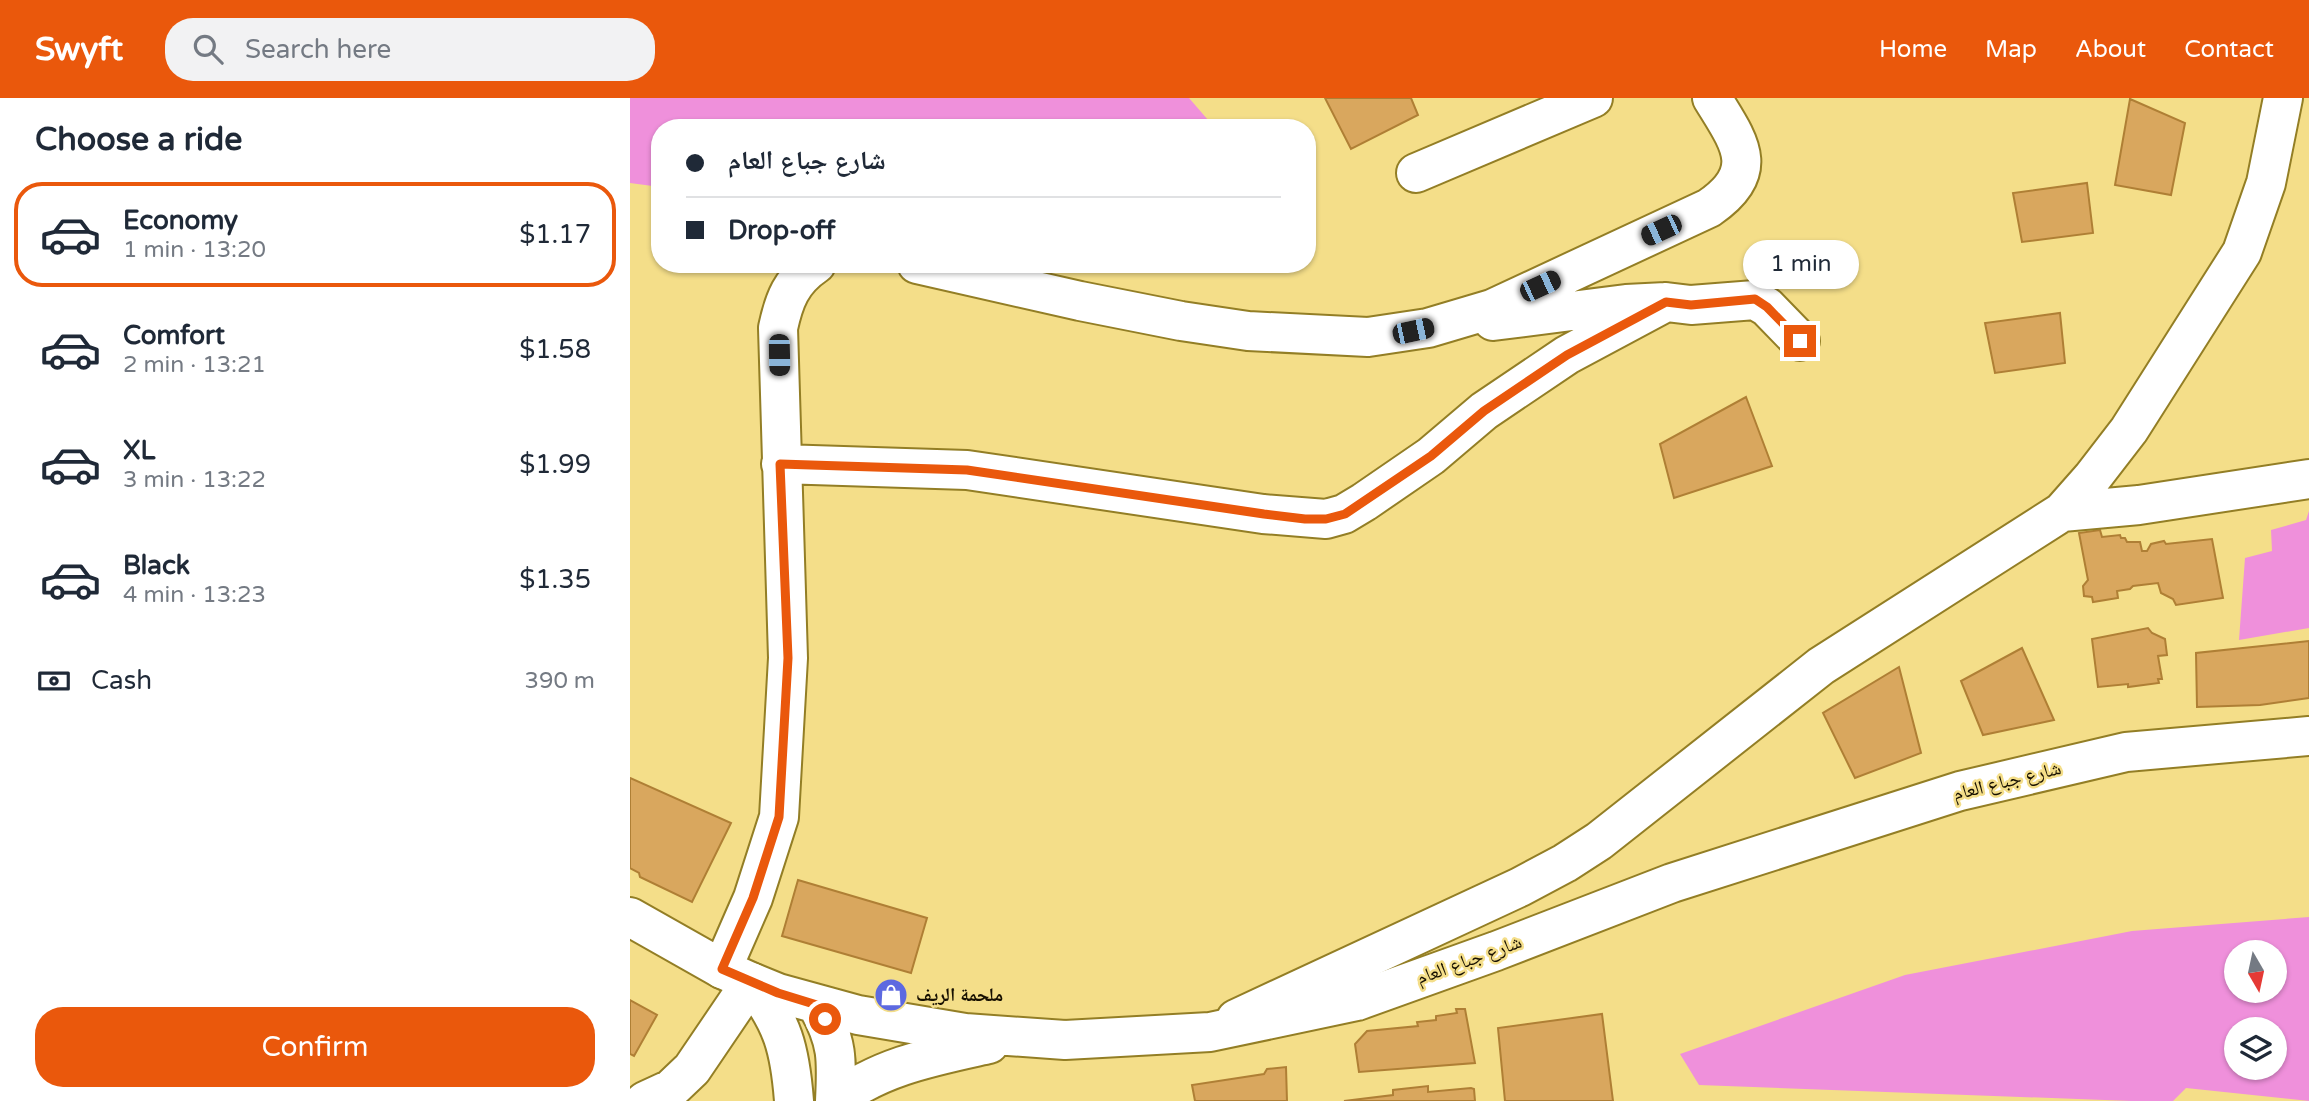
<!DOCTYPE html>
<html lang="en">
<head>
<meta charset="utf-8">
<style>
  :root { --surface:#fff; --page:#f2f2f3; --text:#1f2937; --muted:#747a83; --line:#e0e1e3; --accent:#ea580c }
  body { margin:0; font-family:"Varela Round","Noto Naskh Arabic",sans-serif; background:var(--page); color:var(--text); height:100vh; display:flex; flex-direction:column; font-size:26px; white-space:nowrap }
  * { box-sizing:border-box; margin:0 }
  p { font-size:23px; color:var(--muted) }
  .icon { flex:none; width:38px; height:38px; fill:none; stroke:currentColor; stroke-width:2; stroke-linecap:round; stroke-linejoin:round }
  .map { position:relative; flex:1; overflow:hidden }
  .panel { display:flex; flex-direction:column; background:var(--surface); width:630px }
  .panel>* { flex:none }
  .hud { position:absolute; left:21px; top:21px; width:665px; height:154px; border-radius:28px; box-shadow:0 2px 5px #0004; display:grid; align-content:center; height:154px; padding:0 35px; background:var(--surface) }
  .needle { width:46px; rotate:171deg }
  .buttons { position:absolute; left:1594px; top:842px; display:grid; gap:14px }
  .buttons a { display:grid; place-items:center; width:63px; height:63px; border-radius:50%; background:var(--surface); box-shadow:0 2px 5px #0004; font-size:35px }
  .end { position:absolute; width:32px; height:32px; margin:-16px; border:9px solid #ea580c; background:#fff; box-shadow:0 0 0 4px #fff }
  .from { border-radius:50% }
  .bubble { position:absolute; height:49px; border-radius:24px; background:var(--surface); box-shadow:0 2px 5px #0004; font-size:23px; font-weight:600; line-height:49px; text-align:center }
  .car { position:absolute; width:21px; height:42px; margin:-21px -10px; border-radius:9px; box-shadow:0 0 5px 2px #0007; background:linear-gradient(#222 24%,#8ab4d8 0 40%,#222 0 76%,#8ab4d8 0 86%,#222 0) }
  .hud b { display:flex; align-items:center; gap:24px; height:66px; font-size:26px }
  .hud b+b { border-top:2px solid var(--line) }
  .hud i { width:18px; height:18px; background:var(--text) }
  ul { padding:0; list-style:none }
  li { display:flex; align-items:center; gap:21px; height:105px; margin:0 14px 10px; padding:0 21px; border:4px solid transparent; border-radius:28px }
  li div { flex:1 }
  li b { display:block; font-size:26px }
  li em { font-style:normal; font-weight:600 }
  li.current { border-color:var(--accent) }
  li>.icon { width:63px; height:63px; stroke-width:1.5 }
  h2 { padding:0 35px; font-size:32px; line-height:84px }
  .pay { display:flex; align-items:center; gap:18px; height:77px; padding:0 35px; font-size:26px }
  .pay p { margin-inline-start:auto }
  .cta { display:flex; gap:14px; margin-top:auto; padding:14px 35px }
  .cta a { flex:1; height:80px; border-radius:28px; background:var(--accent); color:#fff; font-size:28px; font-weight:600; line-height:80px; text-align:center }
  header { display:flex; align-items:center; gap:42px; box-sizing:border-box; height:98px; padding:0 35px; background:var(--accent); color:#fff }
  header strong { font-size:33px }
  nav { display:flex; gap:38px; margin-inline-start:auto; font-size:24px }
  .search { width:490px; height:63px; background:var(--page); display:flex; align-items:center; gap:18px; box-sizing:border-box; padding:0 24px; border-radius:28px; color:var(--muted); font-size:26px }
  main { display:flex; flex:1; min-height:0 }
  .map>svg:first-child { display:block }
  .green { fill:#ef90db; fill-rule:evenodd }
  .building { fill:#d9a75e; stroke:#af7f35; stroke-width:2 }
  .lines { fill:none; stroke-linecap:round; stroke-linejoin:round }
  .minor-casing { stroke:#937e25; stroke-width:42 }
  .major-casing { stroke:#937e25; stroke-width:42 }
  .minor { stroke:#fff; stroke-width:38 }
  .major { stroke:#fff; stroke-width:38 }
  .route { stroke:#ea580c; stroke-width:9 }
  .labels { text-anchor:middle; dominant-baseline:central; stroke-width:5; stroke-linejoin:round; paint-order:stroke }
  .street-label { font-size:19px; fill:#160f00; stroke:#f4de89 }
  .poi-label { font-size:19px; font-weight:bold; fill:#160f00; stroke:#f4de89; text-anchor:start }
</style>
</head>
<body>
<header>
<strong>Swyft</strong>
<div class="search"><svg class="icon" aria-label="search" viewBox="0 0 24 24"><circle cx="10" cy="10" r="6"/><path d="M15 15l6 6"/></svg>Search here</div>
<nav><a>Home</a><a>Map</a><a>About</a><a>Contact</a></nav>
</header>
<main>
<section class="panel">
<h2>Choose a ride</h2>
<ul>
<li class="current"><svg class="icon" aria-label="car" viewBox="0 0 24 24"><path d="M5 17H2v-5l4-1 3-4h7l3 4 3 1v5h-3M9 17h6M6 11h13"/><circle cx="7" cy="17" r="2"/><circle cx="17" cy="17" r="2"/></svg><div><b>Economy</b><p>1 min · 13:20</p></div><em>$1.17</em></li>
<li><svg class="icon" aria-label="car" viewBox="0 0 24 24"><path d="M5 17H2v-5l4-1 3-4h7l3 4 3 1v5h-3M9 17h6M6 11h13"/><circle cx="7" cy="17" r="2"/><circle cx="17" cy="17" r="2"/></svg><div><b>Comfort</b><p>2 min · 13:21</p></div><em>$1.58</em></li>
<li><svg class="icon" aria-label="car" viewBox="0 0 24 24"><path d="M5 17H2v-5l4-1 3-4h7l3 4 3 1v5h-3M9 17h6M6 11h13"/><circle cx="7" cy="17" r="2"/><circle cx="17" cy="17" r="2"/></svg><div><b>XL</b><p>3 min · 13:22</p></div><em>$1.99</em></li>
<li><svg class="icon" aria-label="car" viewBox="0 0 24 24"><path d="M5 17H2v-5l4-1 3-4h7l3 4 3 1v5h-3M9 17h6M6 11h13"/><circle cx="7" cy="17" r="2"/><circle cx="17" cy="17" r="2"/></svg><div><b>Black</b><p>4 min · 13:23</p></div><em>$1.35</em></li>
</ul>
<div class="pay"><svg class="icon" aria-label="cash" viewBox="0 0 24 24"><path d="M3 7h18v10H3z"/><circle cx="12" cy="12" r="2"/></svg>Cash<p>390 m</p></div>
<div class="cta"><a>Confirm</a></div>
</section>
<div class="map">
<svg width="1679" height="1003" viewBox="0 0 1679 1003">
  <rect width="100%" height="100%" fill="#f4de89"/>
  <!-- green -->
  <path class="green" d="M 0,0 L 559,0 L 585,30 L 30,30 L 30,89 L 0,85 Z
    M 1679,413 L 1679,530 L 1609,542 L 1615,460 L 1642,453 L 1641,432 L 1676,422 Z
    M 1679,819 L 1679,1003 L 1556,990 L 1543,1003 L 1501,1003 L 1069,987 L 1050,956 L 1275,877 L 1502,833 ZM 1645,854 L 1645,892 L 1606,892 L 1606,854 ZM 1645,931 L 1645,970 L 1606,970 L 1606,931 Z"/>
  <!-- building -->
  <path class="building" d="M 695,0 L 781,0 L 788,17 L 721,51 Z
    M 1500,1 L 1555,25 L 1541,97 L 1485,87 Z
    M 1457,85 L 1463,135 L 1392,144 L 1383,95 Z
    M 1430,215 L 1435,265 L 1365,275 L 1355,225 Z
    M 1116,299 L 1142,368 L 1044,400 L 1030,346 Z
    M 1470,432 L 1472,439 L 1490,437 L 1491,440 L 1495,440 L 1497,444 L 1510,444 L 1512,453 L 1517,453 L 1521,446 L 1534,443 L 1536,446 L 1582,441 L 1593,500 L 1546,507 L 1543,501 L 1531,495 L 1528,485 L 1503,488 L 1500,491 L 1487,493 L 1488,500 L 1463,504 L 1462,499 L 1454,498 L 1453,488 L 1458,482 L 1449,435 Z
    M 1518,530 L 1522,535 L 1535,541 L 1537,557 L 1528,558 L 1532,581 L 1528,581 L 1529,585 L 1498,589 L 1498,586 L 1468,589 L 1462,541 Z
    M 1679,543 L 1679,600 L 1630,607 L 1567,609 L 1566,555 Z
    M 1392,550 L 1424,622 L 1353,637 L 1331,583 Z
    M 1269,569 L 1291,655 L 1225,680 L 1193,615 Z
    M 0,680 L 101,725 L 62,804 L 10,779 L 9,775 L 0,770 Z
    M 168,782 L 297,820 L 281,875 L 152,838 Z
    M 0,902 L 27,917 L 4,958 L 0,956 Z
    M 826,911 L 835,911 L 845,965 L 729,974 L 725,946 L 737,933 L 788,928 L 787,924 L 806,922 L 806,918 L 827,915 Z
    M 972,916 L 983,1003 L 875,1003 L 868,930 Z
    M 656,969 L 657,1003 L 565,1003 L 562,987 L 634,976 L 637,971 Z
    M 798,988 L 798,994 L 841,990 L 844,991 L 845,1003 L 714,1003 L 763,997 L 763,992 Z"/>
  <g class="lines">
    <defs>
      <path id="minor" d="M 786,75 L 963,0
        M 287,166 L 450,203 L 551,223 L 618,233 L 738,239 L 798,230 L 862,211 L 1079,110 C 1133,73 1109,44 1082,0
        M 863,223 L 996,206 L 1036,204 L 1061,207 L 1125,202 L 1137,209 L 1170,243
        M 151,366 L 337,372 L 633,416 L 696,421 L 714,416 L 734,404 L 801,358 L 854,313 L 937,257 L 1036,204
        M 1432,414 L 1462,380 L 1499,332 L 1612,154 L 1636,85 L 1653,0
        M 92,871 L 123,800 L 149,719 L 158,560 L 148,230 C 154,202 161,183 186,166
        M 606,921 L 890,789 L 935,765 L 969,743 L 1191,568 L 1432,414 L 1509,407 L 1679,381
        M 15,1003 L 41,991 L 62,971 L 121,884"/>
      <path id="major" d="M 0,819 L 92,871 L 121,884 L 148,895 L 228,917 L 335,935 L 435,942 L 580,934 L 727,903 L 866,853 L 1042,785 L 1330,693 L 1496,654 L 1679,638
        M 121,884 C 153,925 160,951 164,1003
        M 187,907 C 208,944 207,962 205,1003
        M 205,1003 C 250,968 305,958 359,946"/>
    </defs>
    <!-- minor casing -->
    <use href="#minor" class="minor-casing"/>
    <!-- major casing -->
    <use href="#major" class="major-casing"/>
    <!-- minor -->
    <use href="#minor" class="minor"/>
    <!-- major -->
    <use href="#major" class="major"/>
  </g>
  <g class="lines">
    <!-- route -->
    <path class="route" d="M 195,921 L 187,907 L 148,895 L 92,871 L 123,800 L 149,719 L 158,560 L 150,366 L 337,372 L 634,416 L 675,421 L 696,421 L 715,416 L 801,358 L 854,313 L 937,257 L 1036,204 L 1061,207 L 1125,201 L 1137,209 L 1170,243"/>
  </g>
  <!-- icons -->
  <defs>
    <symbol id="shop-disc" viewBox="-11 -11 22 22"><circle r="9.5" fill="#5d69e0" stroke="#f4de89"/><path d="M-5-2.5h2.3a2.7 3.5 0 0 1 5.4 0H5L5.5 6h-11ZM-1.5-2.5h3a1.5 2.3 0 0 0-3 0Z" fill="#fff"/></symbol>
  </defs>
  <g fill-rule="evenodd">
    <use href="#shop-disc" x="242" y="878" width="38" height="38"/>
  </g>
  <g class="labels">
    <!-- street labels -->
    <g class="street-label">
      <text transform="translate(1377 683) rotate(-14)">شارع جباع العام</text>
      <text transform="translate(839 862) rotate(-20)">شارع جباع العام</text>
    </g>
    <!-- poi labels -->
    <g class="poi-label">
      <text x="286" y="897">ملحمة الريف</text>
    </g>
  </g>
</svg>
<div class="buttons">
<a><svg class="needle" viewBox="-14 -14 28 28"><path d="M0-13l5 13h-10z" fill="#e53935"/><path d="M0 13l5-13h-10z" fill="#747a83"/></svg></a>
<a><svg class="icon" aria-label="layers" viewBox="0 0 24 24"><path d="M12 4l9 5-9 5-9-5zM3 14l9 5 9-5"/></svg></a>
</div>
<i class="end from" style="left:195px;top:921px"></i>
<i class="end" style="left:1170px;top:243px"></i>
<div class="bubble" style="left:1113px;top:142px;width:116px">1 min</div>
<i class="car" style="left:1031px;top:132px;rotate:245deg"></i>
<i class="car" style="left:910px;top:188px;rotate:65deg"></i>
<i class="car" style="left:783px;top:233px;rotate:78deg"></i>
<i class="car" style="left:149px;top:257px;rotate:179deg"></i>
<div class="hud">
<b><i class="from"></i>شارع جباع العام</b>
<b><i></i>Drop-off</b>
</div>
</div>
</main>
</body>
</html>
